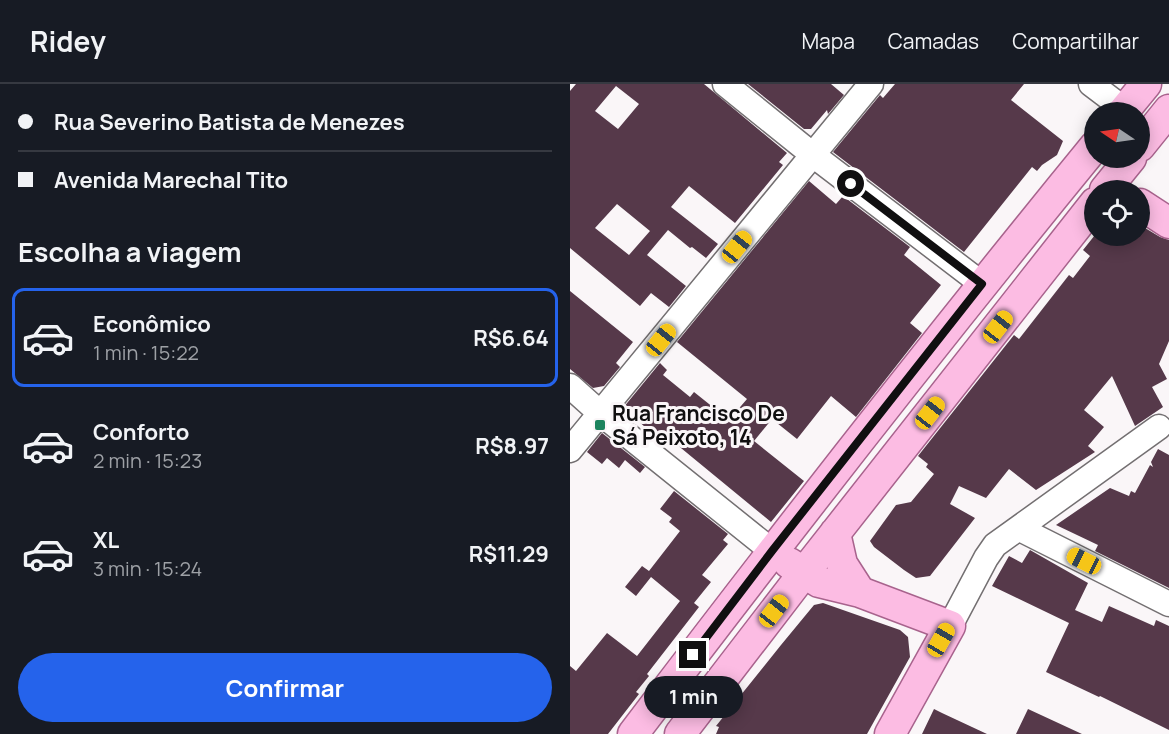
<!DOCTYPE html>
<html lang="pt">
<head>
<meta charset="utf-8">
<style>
  :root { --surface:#171b24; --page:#242831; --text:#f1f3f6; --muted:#9ea1a6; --line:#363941; --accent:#2563eb }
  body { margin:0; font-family:Manrope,sans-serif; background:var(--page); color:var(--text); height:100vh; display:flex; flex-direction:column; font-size:22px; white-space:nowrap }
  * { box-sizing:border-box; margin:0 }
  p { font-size:20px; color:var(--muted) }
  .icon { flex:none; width:33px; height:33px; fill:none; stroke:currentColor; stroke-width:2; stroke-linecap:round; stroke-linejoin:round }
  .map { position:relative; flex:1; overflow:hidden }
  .side { display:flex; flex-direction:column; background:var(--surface); width:570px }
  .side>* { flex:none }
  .banner { display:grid; align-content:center; height:132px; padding:0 18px; background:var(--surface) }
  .needle { width:39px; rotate:283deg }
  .buttons { position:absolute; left:514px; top:18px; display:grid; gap:12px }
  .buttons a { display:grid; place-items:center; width:66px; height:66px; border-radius:50%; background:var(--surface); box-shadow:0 3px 15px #0003; font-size:30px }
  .end { position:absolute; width:27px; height:27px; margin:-14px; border:8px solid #100f10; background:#fff; box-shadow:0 0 0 3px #fff }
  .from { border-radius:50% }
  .bubble { position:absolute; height:42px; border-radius:21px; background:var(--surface); box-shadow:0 3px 15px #0003; font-size:20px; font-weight:700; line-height:42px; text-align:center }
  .car { position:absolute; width:18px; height:36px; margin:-18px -9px; border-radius:8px; box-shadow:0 0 4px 2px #0007; background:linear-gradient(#f5c518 24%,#345 0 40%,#f5c518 0 76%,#345 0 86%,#f5c518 0) }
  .banner b { display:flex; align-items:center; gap:21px; height:57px; font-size:22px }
  .banner b+b { border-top:2px solid var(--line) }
  .banner i { width:15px; height:15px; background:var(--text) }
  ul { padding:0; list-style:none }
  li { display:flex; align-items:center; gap:18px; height:99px; margin:0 12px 9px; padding:0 6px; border:3px solid transparent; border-radius:12px }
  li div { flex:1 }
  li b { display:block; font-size:22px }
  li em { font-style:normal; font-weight:700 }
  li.selected { border-color:var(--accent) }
  li>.icon { width:54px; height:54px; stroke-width:1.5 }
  h2 { padding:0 18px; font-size:27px; line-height:72px }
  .cta { display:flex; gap:12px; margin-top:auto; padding:12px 18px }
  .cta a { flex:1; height:69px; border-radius:36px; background:var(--accent); color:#fff; font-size:24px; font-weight:700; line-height:69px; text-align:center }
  header { display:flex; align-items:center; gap:36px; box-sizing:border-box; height:84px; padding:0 30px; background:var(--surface); border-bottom:2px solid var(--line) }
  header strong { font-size:28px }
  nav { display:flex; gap:33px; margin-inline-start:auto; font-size:21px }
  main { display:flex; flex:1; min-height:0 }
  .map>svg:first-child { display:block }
  .building { fill:#56394a; fill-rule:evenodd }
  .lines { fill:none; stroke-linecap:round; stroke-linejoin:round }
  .minor-casing { stroke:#736f71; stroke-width:27 }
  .major-casing { stroke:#a8638d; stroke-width:33 }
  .minor { stroke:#fff; stroke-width:24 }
  .major { stroke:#fcbce3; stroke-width:30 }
  .route { stroke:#100f10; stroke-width:8 }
  .poi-dot { fill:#1d845e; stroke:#faf6f8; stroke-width:2 }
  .labels { text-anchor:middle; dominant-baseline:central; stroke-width:6; stroke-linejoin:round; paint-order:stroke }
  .poi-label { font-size:21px; font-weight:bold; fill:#100f10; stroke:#faf6f8; text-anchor:start }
</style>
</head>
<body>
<header>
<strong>Ridey</strong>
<nav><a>Mapa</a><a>Camadas</a><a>Compartilhar</a></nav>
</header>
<main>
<section class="side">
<div class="banner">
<b><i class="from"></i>Rua Severino Batista de Menezes</b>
<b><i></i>Avenida Marechal Tito</b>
</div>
<h2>Escolha a viagem</h2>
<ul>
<li class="selected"><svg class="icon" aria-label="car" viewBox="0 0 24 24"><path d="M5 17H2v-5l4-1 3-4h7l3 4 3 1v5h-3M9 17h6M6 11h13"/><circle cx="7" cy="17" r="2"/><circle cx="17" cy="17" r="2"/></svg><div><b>Econômico</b><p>1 min · 15:22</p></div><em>R$6.64</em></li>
<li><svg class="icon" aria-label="car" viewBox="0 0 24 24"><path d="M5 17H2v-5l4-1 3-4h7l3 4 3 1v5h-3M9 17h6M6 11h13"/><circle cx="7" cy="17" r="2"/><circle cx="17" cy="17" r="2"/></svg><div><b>Conforto</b><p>2 min · 15:23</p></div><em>R$8.97</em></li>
<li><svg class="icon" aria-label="car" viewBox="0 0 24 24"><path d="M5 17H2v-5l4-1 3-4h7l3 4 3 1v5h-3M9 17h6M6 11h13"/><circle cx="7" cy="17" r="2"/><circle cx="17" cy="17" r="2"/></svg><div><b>XL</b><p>3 min · 15:24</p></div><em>R$11.29</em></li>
</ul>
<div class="cta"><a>Confirmar</a></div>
</section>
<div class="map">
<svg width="599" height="650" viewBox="0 0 599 650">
  <rect width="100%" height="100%" fill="#faf6f8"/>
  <!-- building -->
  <path class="building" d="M 6,0 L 134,0 L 217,69 L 209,78 L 213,81 L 165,139 L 119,102 L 101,123 L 148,160 L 136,174 L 122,163 L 120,164 L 98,146 L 77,171 L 116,202 L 99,223 L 81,209 L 70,222 L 0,164 L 0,7 ZM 46,2 L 69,20 L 48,45 L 25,27 ZM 47,120 L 80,147 L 59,171 L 25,144 Z
    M 178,0 L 261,0 L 274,11 L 258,30 L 257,26 L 241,45 L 234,45 Z
    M 325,0 L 454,0 L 441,16 L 493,57 L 487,71 L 472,81 L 467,87 L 462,83 L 394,168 L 263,68 L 310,11 L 313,14 Z
    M 239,97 L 266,120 L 273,112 L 340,163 L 334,171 L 371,201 L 340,239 L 352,249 L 286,333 L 261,312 L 227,355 L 202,335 L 184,357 L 234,397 L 201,438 L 100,355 L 94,362 L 84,354 L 89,355 L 53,324 L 90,279 L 97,286 L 93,291 L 120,313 L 124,308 L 159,336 L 177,315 L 107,258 Z
    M 570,141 L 590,153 L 599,156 L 599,257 L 589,280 L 597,295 L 582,303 L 593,323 L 565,342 L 542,292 L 514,326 L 534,343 L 518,362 L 525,368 L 466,406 L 439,385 L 416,414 L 389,402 L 380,420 L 405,434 L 360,492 L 346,494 L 334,486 L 304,463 L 300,457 L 326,421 L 341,418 L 364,390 L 356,383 L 358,380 L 348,372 L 444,251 L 449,255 L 499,191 L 503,194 L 520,172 L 513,166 L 525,151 L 570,152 Z
    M 0,207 L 63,258 L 46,279 L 50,283 L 34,302 L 23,304 L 0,285 Z
    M 32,349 L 75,383 L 70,389 L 55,376 L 49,384 L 37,374 L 32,380 L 17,368 Z
    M 588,365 L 599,371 L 599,504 L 525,467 L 528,461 L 486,441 L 540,404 L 559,412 L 561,407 L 565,409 L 580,381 L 583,383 L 581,378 Z
    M 104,407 L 158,450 L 153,456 L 158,460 L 132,491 L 141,498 L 124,519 L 129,523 L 77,590 L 79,592 L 66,608 L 69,610 L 38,650 L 0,650 L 0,582 L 6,587 L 37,549 L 67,572 L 110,517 L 81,493 L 66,512 L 55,503 L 72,482 L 79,487 L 110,447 L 99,438 L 102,434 L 90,425 Z
    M 460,466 L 518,499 L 505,526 L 532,538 L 539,522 L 584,542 L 586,536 L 599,542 L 599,646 L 530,612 L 529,613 L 476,588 L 499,539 L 422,502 L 439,472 L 452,479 Z
    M 253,519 L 330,546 L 338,553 L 340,573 L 297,650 L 146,650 L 149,643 L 146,642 L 211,561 L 244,521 Z
    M 364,625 L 372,629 L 417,650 L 352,650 Z
    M 458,625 L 512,650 L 446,650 Z"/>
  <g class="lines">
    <defs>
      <path id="minor" d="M 155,0 L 243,71 L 412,200
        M 521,0 L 558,28
        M 0,302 L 30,329 L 202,467
        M 0,366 L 301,0
        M 450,445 L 599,520
        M 380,542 L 416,474 L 425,461 L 589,343"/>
      <path id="major" d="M 553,28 L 576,0
        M 570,62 L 599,26
        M 535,106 L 561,74
        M 570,120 L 599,139
        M 265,449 L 272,480 L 290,508
        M 219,479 L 249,498 L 290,508 L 380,542 L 320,650
        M 63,650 C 214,451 367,255 525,62
        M 110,650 L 233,490 L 525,119"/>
    </defs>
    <!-- minor casing -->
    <use href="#minor" class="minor-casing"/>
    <!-- major casing -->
    <use href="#major" class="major-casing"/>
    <!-- minor -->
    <use href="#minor" class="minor"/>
    <!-- major -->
    <use href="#major" class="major"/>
  </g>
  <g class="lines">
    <!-- route -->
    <path class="route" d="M 123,571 L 202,467 L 412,200 L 281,100"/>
  </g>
  <!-- markers -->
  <rect class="poi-dot" x="24" y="335" width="12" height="12" rx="3"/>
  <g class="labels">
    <!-- poi labels -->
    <g class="poi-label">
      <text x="42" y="329">Rua Francisco De<tspan x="42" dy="24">Sá Peixoto, 14</tspan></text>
    </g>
  </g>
</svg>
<div class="buttons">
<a><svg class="needle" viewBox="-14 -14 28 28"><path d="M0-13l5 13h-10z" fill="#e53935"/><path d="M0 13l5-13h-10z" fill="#9ea1a6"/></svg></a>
<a><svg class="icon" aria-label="locate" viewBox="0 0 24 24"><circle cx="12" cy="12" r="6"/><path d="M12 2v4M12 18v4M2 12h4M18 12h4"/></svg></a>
</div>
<i class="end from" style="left:281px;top:100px"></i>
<i class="end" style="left:123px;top:571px"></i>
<div class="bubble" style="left:74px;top:592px;width:99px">1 min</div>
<i class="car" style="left:167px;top:163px;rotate:39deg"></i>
<i class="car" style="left:428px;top:243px;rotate:38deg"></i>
<i class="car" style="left:91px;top:256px;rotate:39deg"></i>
<i class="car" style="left:360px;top:329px;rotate:38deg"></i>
<i class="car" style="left:514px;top:477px;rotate:297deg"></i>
<i class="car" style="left:204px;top:527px;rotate:38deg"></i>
<i class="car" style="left:371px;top:556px;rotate:30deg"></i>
</div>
</main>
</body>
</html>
